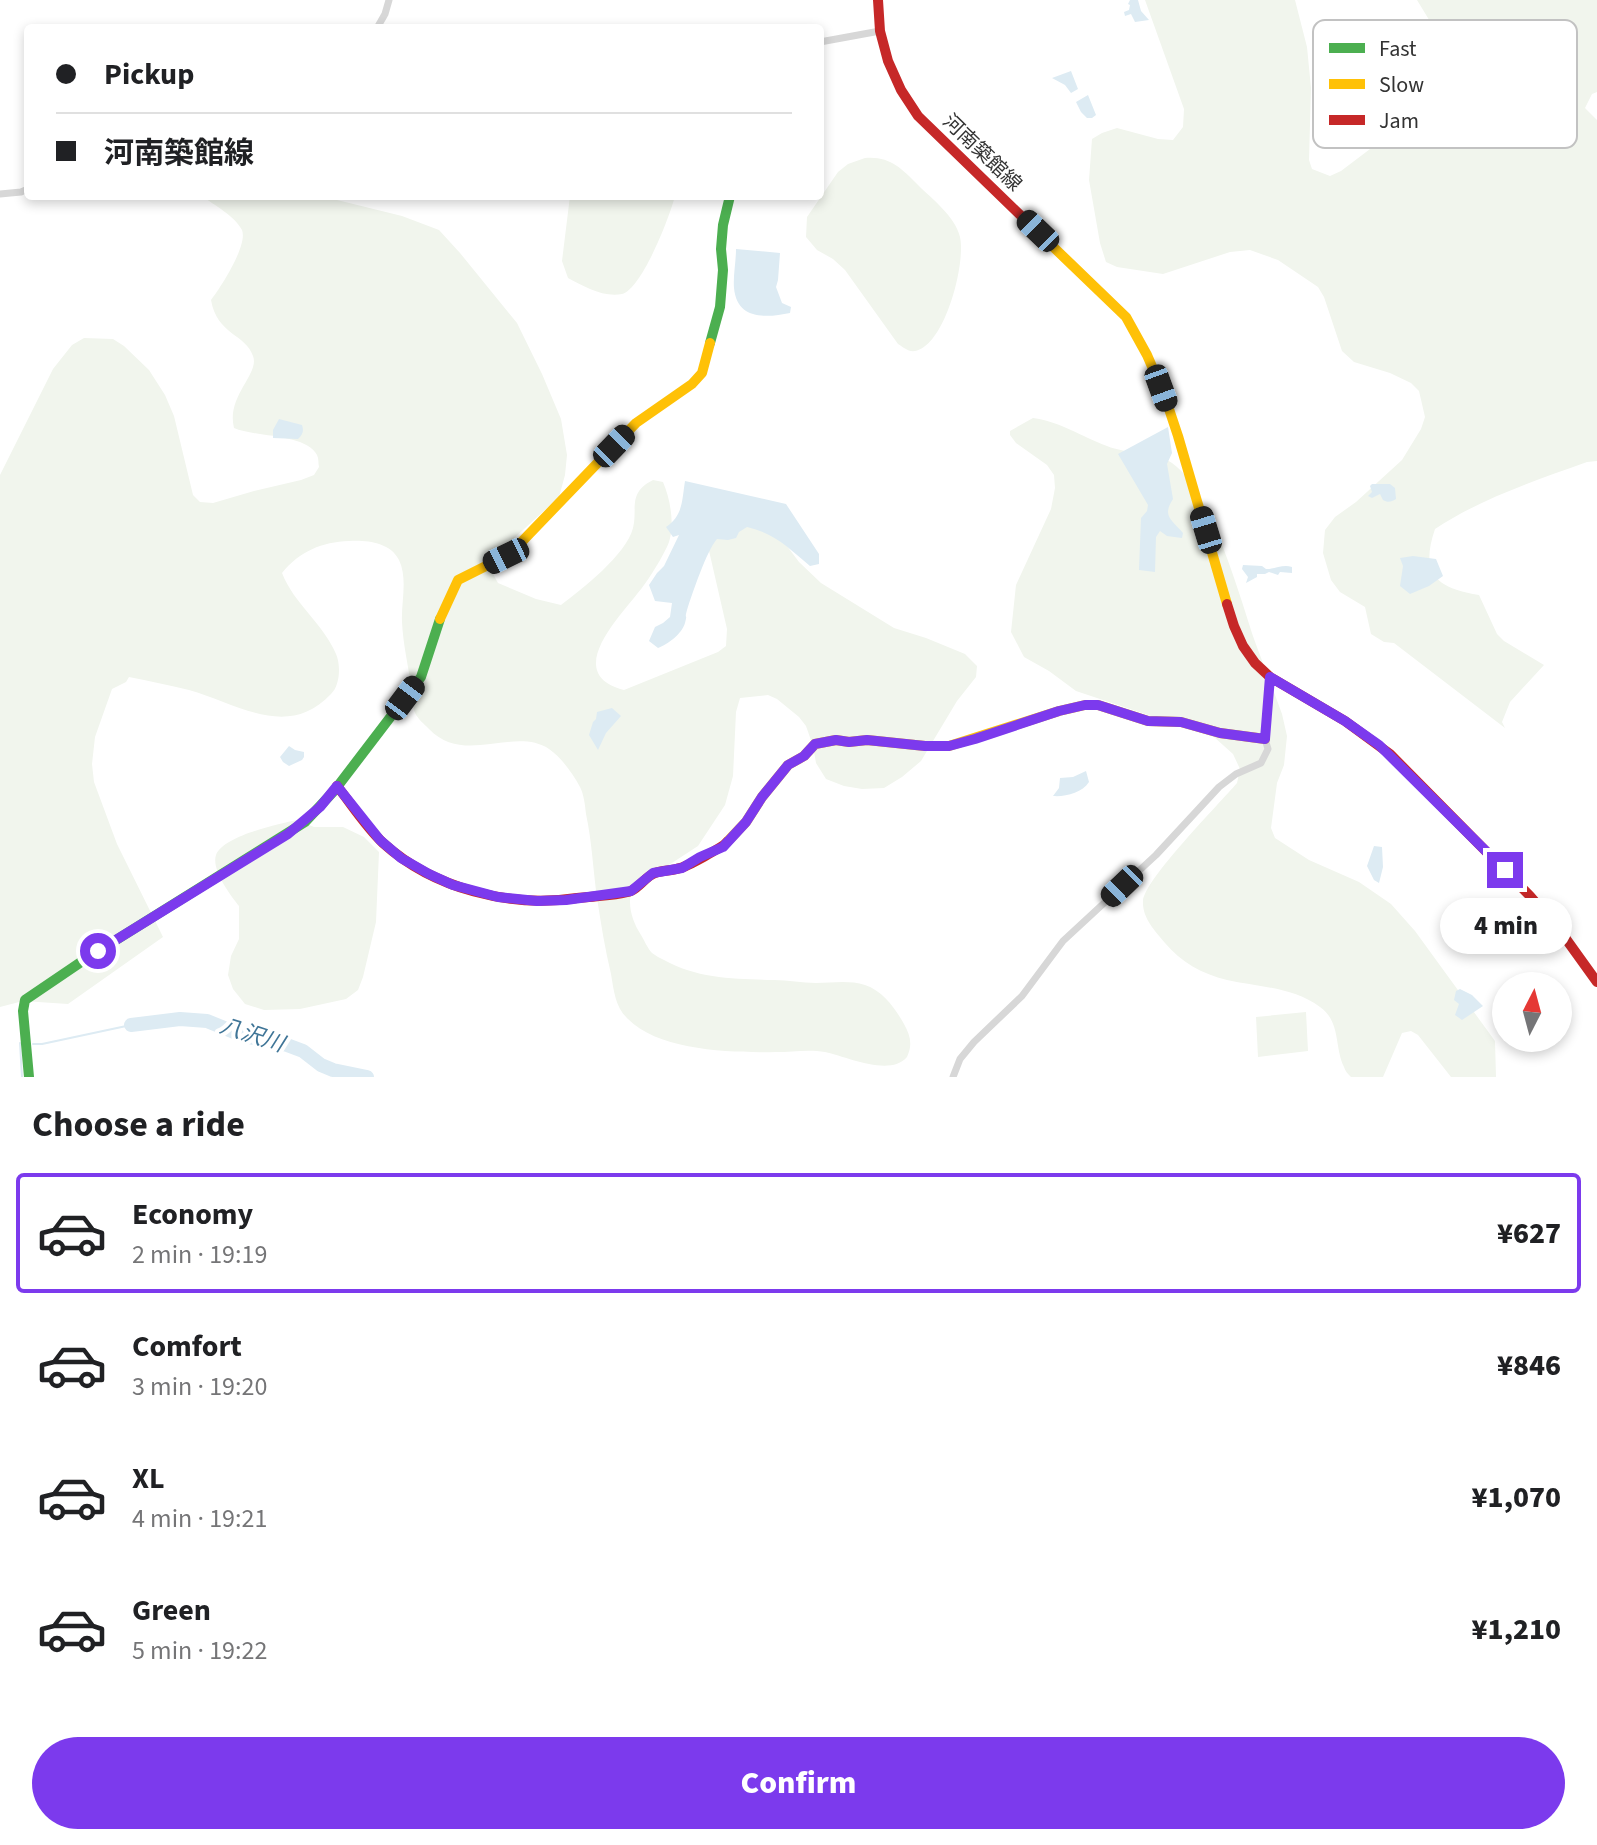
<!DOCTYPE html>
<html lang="en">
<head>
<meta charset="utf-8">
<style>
  :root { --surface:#fff; --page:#f2f2f2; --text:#202124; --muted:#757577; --line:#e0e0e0; --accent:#7c3aed }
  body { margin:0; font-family:"Source Sans 3","Noto Sans JP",sans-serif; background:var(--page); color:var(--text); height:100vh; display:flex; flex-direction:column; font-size:30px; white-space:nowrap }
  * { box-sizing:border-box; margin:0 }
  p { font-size:26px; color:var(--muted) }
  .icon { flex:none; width:44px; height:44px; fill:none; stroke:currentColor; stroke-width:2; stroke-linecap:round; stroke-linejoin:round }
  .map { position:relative; height:1077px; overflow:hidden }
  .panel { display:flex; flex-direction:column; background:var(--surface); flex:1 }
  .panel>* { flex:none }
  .guide { position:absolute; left:24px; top:24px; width:800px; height:176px; border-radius:8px; box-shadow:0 4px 12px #0003; display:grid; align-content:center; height:176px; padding:0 32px; background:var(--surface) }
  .needle { width:52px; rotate:6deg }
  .controls { position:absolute; left:1492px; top:972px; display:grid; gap:16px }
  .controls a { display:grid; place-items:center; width:80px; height:80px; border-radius:50%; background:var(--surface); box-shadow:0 4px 12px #0003; font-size:40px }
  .end { position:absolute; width:36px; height:36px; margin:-18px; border:10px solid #7c3aed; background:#fff; box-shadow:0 0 0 4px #fff }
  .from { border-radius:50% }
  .bubble { position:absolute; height:56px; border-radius:28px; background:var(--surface); box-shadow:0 4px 12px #0003; font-size:26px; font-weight:800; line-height:56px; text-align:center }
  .car { position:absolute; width:24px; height:48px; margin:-24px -12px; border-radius:10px; box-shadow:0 0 6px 2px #0007; background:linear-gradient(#222 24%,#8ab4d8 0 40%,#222 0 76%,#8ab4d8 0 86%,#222 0) }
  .guide b { display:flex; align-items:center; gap:28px; height:76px; font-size:30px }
  .guide b+b { border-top:2px solid var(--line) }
  .guide i { width:20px; height:20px; background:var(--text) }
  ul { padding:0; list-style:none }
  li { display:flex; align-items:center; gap:24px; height:120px; margin:0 16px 12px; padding:0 16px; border:4px solid transparent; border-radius:8px }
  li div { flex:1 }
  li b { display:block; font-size:30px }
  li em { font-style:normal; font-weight:800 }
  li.active { border-color:var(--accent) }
  li>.icon { width:72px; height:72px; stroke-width:1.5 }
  h2 { padding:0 32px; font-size:36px; line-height:96px }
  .primary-button { display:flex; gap:16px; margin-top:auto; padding:16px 32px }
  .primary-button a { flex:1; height:92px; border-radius:48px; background:var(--accent); color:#fff; font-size:32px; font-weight:800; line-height:92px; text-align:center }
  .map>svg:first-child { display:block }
  .green { fill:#f1f5ed }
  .water { fill:#ddebf3 }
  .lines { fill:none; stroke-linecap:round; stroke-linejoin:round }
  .stream { stroke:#ddebf3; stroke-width:2 }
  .river { stroke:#ddebf3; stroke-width:14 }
  .street { stroke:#d7d7d7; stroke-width:7 }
  .fast { stroke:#4caf50; stroke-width:10 }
  .slow { stroke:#ffc107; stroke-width:10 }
  .jam { stroke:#c62828; stroke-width:10 }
  .route { stroke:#7c3aed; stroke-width:10 }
  .labels { text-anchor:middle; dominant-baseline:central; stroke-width:8; stroke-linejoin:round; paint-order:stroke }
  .street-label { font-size:20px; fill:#333; stroke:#fff }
  .water-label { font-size:22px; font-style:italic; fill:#3f7597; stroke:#fff }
  .key { fill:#fff; stroke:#c2c2c2; stroke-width:2 }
  .key-label { font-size:22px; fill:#333 }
</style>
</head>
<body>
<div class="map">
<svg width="1597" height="1077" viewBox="0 0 1597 1077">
  <rect width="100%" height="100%" fill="#fff"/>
  <!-- green -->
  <path class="green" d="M 1145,0 L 1295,0 L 1307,47 L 1311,88 L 1309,160 L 1312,169 L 1330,176 L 1341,171 L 1374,146 L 1416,120 L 1479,102 L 1417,0 L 1597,0 L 1597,92 L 1592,94 L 1585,108 L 1597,120 L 1597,461 L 1587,462 C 1534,481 1482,498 1435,529 C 1420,573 1435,588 1479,595 L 1497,634 L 1504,641 L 1544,665 L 1510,702 L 1502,722 L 1505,728 L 1394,643 L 1384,642 L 1371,634 L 1365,607 L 1340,592 L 1331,580 L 1323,553 L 1325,530 L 1335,517 L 1356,502 L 1402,460 L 1421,429 L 1425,417 L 1419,391 L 1411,383 L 1390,373 L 1354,362 L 1342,351 L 1324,297 L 1318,287 L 1278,260 L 1250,250 L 1230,252 L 1163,274 L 1117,267 L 1106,262 L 1100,243 L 1089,180 L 1092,139 L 1102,133 L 1117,128 L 1158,139 L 1173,140 L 1183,127 L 1184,109 Z
    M 865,158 C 890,156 901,168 918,185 C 932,199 955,216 960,237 C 966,263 945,346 915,351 C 908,352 903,347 898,344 L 845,270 L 833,259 L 817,250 L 806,237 L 807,217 L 838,172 L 848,164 Z
    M 202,196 L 330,196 L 337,200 L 402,216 L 439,230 L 460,253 L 517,323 L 542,374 L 561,419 L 567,455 L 565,475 L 559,497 L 499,552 L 491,570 L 498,583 L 536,599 L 561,605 C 582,589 626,555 633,528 C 638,509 627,493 653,480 L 663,482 C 670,498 675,524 669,542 C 665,553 651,576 644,585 C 625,612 559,673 624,690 L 718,652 L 726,646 L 727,629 L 704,529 L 751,511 L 784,542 L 799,562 L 821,583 L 894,628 L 926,638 L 965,654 L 977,666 L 976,677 L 957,701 L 921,761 L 902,777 L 884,788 L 862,789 L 844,786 L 826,779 L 816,763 L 813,746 L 806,726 L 799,717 L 777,699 L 768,695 L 740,698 L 736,712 L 733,776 L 725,805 L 698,846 L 632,889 C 627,905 632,921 641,935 C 644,940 648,949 652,953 C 656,956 660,958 664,960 C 698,979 736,979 774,980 C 788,980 802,983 816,983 C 832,983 849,980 865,985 C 883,991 895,1008 904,1024 C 910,1035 913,1044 907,1057 C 890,1077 848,1057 825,1052 C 809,1049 792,1052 776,1052 C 733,1053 659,1051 628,1019 C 615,1007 614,991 611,974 C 605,949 601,924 597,898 C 593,870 592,842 586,814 C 585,805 584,795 580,787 C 573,774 562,758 549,749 C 514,726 464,766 429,729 C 424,724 418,719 415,713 C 412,705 412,694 411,685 C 408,665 403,643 402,622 C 401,602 408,579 399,560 C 390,542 366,540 349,541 C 322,542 300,551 282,573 C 294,604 323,623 336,654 C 341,665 340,686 331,694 C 288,740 238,704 189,690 C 169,685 149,681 129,677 L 126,682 L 112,689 L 95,737 L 92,764 L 94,782 L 117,844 L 163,937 L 68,1004 L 23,1001 L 0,1007 L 0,475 L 53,369 L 72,345 L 84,338 L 113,339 L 124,346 L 149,370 L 165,395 L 174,416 L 193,495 L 200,502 L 213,503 L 254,491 L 301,480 L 314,475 L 319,467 C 318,463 319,459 317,455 C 307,434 254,437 234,428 C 226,396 260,374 253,356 C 246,334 217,335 211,300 C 221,287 248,245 242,230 C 235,216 214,205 202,196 Z
    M 570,196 L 675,196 C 670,216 642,289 622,294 C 604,298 583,286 568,278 L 562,261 Z
    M 1033,418 C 1059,421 1082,437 1107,446 C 1126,454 1156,452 1172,463 C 1210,489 1239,594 1254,639 C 1263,664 1273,689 1282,714 L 1287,736 L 1284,765 L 1277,783 L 1271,828 L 1275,838 L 1309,860 L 1359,882 L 1391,904 L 1415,931 L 1495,1041 L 1496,1077 L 1451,1077 L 1418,1035 L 1411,1031 L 1402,1033 L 1383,1077 L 1351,1077 C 1348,1074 1345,1071 1344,1067 C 1334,1046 1341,1022 1320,1007 C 1293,987 1258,987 1227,980 C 1202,974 1181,962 1165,943 C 1155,931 1142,918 1143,901 C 1144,880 1220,803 1237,783 L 1240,769 L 1233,754 L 1214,737 L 1076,691 L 1049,671 L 1024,657 L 1011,632 L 1016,585 L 1051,509 L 1055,488 L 1054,475 L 1047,465 L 1016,443 L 1010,435 L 1010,431 Z
    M 297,820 L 314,827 L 343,827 L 364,837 L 379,852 L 376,922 L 363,977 L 358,990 L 346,999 L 300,1009 L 264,1010 L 245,1004 L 233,989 L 228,975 L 231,956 L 239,939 L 239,906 C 231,896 211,870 216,855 C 223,836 278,824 297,820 Z
    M 1306,1012 L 1308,1051 L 1258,1057 L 1256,1017 Z"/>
  <!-- water -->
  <path class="water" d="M 1130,0 L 1138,0 L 1141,11 L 1149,20 L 1135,22 L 1131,14 L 1125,16 L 1124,12 L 1129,10 L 1130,5 L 1128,4 Z
    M 1071,71 L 1078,89 L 1071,93 L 1065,85 L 1052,78 Z
    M 1088,95 L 1096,115 L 1092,118 L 1087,118 L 1081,112 L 1076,102 Z
    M 736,249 L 780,253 L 778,280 L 776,287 L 782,303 L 791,307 L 790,313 C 766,318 737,320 734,288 C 733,276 736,262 736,249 Z
    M 279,419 L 302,425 C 304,431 303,434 298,439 L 273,438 L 273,430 Z
    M 1168,427 L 1172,453 L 1167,464 L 1173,499 C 1162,516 1171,519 1183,533 L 1182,538 L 1167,536 L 1160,531 L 1156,537 L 1155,572 L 1139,570 L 1141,518 L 1147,511 L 1148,505 L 1118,454 Z
    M 685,481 L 786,504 L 819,554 L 819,564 L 810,566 C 789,548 774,533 747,527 L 739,532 L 736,538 L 728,540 L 717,539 C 707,550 692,594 687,610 C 684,621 688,612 685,623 C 682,634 668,644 658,648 L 649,641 L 655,627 L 663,623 L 670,617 L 672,603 L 655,601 L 649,585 L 657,573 L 664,566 L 679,535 L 673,537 L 666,527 C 683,516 682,500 685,481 Z
    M 1372,484 L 1390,484 L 1395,488 L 1396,499 C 1391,502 1388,503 1383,500 L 1380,494 L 1372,498 L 1368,496 L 1372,492 L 1370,486 Z
    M 1413,556 L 1436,559 L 1443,576 L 1429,586 L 1410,594 L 1400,586 L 1403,566 L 1400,558 Z
    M 1243,565 L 1262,566 L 1266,569 C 1276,569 1283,564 1292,567 L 1292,573 L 1280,572 L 1278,575 L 1269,572 L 1265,574 L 1257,574 L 1257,577 L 1246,583 L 1248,577 L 1242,569 Z
    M 612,708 L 621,716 L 606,733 L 598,750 L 589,735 L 593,722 L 596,719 L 597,712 Z
    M 289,746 L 295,750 L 304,752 L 304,757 L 302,760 L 289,766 L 283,762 L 280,757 Z
    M 1086,771 L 1089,782 C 1082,793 1065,797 1053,796 L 1059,788 L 1060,778 L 1073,777 Z
    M 1374,846 L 1382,847 L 1383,867 L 1379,883 L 1374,880 L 1367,866 Z
    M 1460,989 L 1472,995 L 1483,1006 L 1462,1020 L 1455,1015 L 1459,1004 L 1454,1000 L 1456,991 Z"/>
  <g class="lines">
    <!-- stream -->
    <path class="stream" d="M 20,1043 L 22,1077
      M 33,1044 L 42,1044 L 131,1025"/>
    <!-- river -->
    <path class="river" d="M 131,1025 L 180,1019 L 207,1021 L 244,1036 L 287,1045 L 303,1051 L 321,1065 L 333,1070 L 367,1077"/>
    <!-- street -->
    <path class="street" d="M 377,28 L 385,14 L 389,0
      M 820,42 L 880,31
      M 0,194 L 21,192 L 28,189
      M 953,1077 L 960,1059 L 974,1042 L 1022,996 L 1063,941 L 1156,855 L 1219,787 L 1236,774 L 1261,763 L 1268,749 L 1265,739 L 1270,677"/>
    <!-- fast -->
    <path class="fast" d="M 710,343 L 720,307 L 723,270 L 721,249 L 723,225 L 730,196
      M 29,1077 L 23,1011 L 25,1000 L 84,960 L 305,822 L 334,791 L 421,677 L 440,619"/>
    <!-- slow -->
    <path class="slow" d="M 1045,239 L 1126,317 L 1147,355 L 1164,394 L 1178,436 L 1227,604
      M 440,619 L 458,580 L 510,554 L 636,423 L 692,384 L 702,373 L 710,343
      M 727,842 L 746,822 L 762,797 L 788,765 L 804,756 L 815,744 L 836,740 L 849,742 L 867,740 L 925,746 L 949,746 L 1059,711 L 1085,705 L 1098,705 L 1148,721 L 1181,722 L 1220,733 L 1265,739"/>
    <!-- jam -->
    <path class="jam" d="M 878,0 L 880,31 L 888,61 L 901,90 L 918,116 L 1045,239
      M 1227,604 L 1234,626 L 1243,646 L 1255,663 L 1270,677 L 1345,721 L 1390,754 L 1530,896 L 1561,932 L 1597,982
      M 337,786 C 352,805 366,827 383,843 C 434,889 510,908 577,898 C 589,897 622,895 631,891 C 640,887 646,876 655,873 C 663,870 672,871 680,868 C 686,867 723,847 727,842"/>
  </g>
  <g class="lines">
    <!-- route -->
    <path class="route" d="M 98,951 L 288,834 L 320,807 L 337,786 L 380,840 L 401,858 L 429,874 L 453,885 L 498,897 L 537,901 L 566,900 L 631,891 L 653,873 L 682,868 L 700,857 L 723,847 L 746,822 L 762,797 L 788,765 L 804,756 L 815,744 L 836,740 L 849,742 L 867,740 L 925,746 L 949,746 L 975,739 L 1059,711 L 1085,705 L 1098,705 L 1148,721 L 1181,722 L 1220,733 L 1265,739 L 1270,677 L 1345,721 L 1379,745 L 1505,870"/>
  </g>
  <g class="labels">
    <!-- street labels -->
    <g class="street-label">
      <text transform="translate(982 153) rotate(44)">河南築館線</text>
    </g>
    <!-- water labels -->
    <g class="water-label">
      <text transform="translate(252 1035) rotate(18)">八沢川</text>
    </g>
  </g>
  <!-- legend -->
  <rect x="1313" y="20" width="264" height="128" rx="12" class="key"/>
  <rect x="1329" y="43" width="36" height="10" fill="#4caf50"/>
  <rect x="1329" y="79" width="36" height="10" fill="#ffc107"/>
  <rect x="1329" y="115" width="36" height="10" fill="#c62828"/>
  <g class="key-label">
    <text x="1379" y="56">Fast</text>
    <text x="1379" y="92">Slow</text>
    <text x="1379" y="128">Jam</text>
  </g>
</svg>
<div class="controls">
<a><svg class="needle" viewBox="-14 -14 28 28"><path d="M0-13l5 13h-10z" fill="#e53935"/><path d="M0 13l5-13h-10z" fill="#757577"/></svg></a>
</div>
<i class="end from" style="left:98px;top:951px"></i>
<i class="end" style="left:1505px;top:870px"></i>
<div class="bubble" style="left:1440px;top:898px;width:132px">4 min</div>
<i class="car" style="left:1038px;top:231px;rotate:314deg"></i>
<i class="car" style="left:1161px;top:388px;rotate:160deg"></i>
<i class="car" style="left:614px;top:446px;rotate:44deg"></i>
<i class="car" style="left:1206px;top:530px;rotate:343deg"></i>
<i class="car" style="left:506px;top:556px;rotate:244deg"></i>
<i class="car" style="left:405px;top:698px;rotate:37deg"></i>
<i class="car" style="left:1122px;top:886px;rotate:226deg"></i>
<div class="guide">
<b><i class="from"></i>Pickup</b>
<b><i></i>河南築館線</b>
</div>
</div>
<section class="panel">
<h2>Choose a ride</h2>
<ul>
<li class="active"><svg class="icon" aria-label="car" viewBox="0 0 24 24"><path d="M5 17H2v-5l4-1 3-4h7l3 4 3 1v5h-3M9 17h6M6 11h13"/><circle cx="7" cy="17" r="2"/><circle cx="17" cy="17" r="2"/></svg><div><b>Economy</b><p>2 min · 19:19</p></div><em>¥627</em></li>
<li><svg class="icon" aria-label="car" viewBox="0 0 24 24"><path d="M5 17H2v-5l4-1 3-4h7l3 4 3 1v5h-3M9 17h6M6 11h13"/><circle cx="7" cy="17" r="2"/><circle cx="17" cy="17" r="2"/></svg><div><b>Comfort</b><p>3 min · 19:20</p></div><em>¥846</em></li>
<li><svg class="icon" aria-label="car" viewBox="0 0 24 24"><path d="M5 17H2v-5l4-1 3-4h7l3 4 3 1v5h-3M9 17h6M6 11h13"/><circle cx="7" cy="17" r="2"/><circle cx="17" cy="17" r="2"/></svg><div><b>XL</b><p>4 min · 19:21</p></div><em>¥1,070</em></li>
<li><svg class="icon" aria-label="car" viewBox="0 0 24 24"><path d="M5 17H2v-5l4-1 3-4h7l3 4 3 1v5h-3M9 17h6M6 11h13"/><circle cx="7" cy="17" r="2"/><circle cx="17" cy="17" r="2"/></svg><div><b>Green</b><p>5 min · 19:22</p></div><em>¥1,210</em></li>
</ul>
<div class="primary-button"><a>Confirm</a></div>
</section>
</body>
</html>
